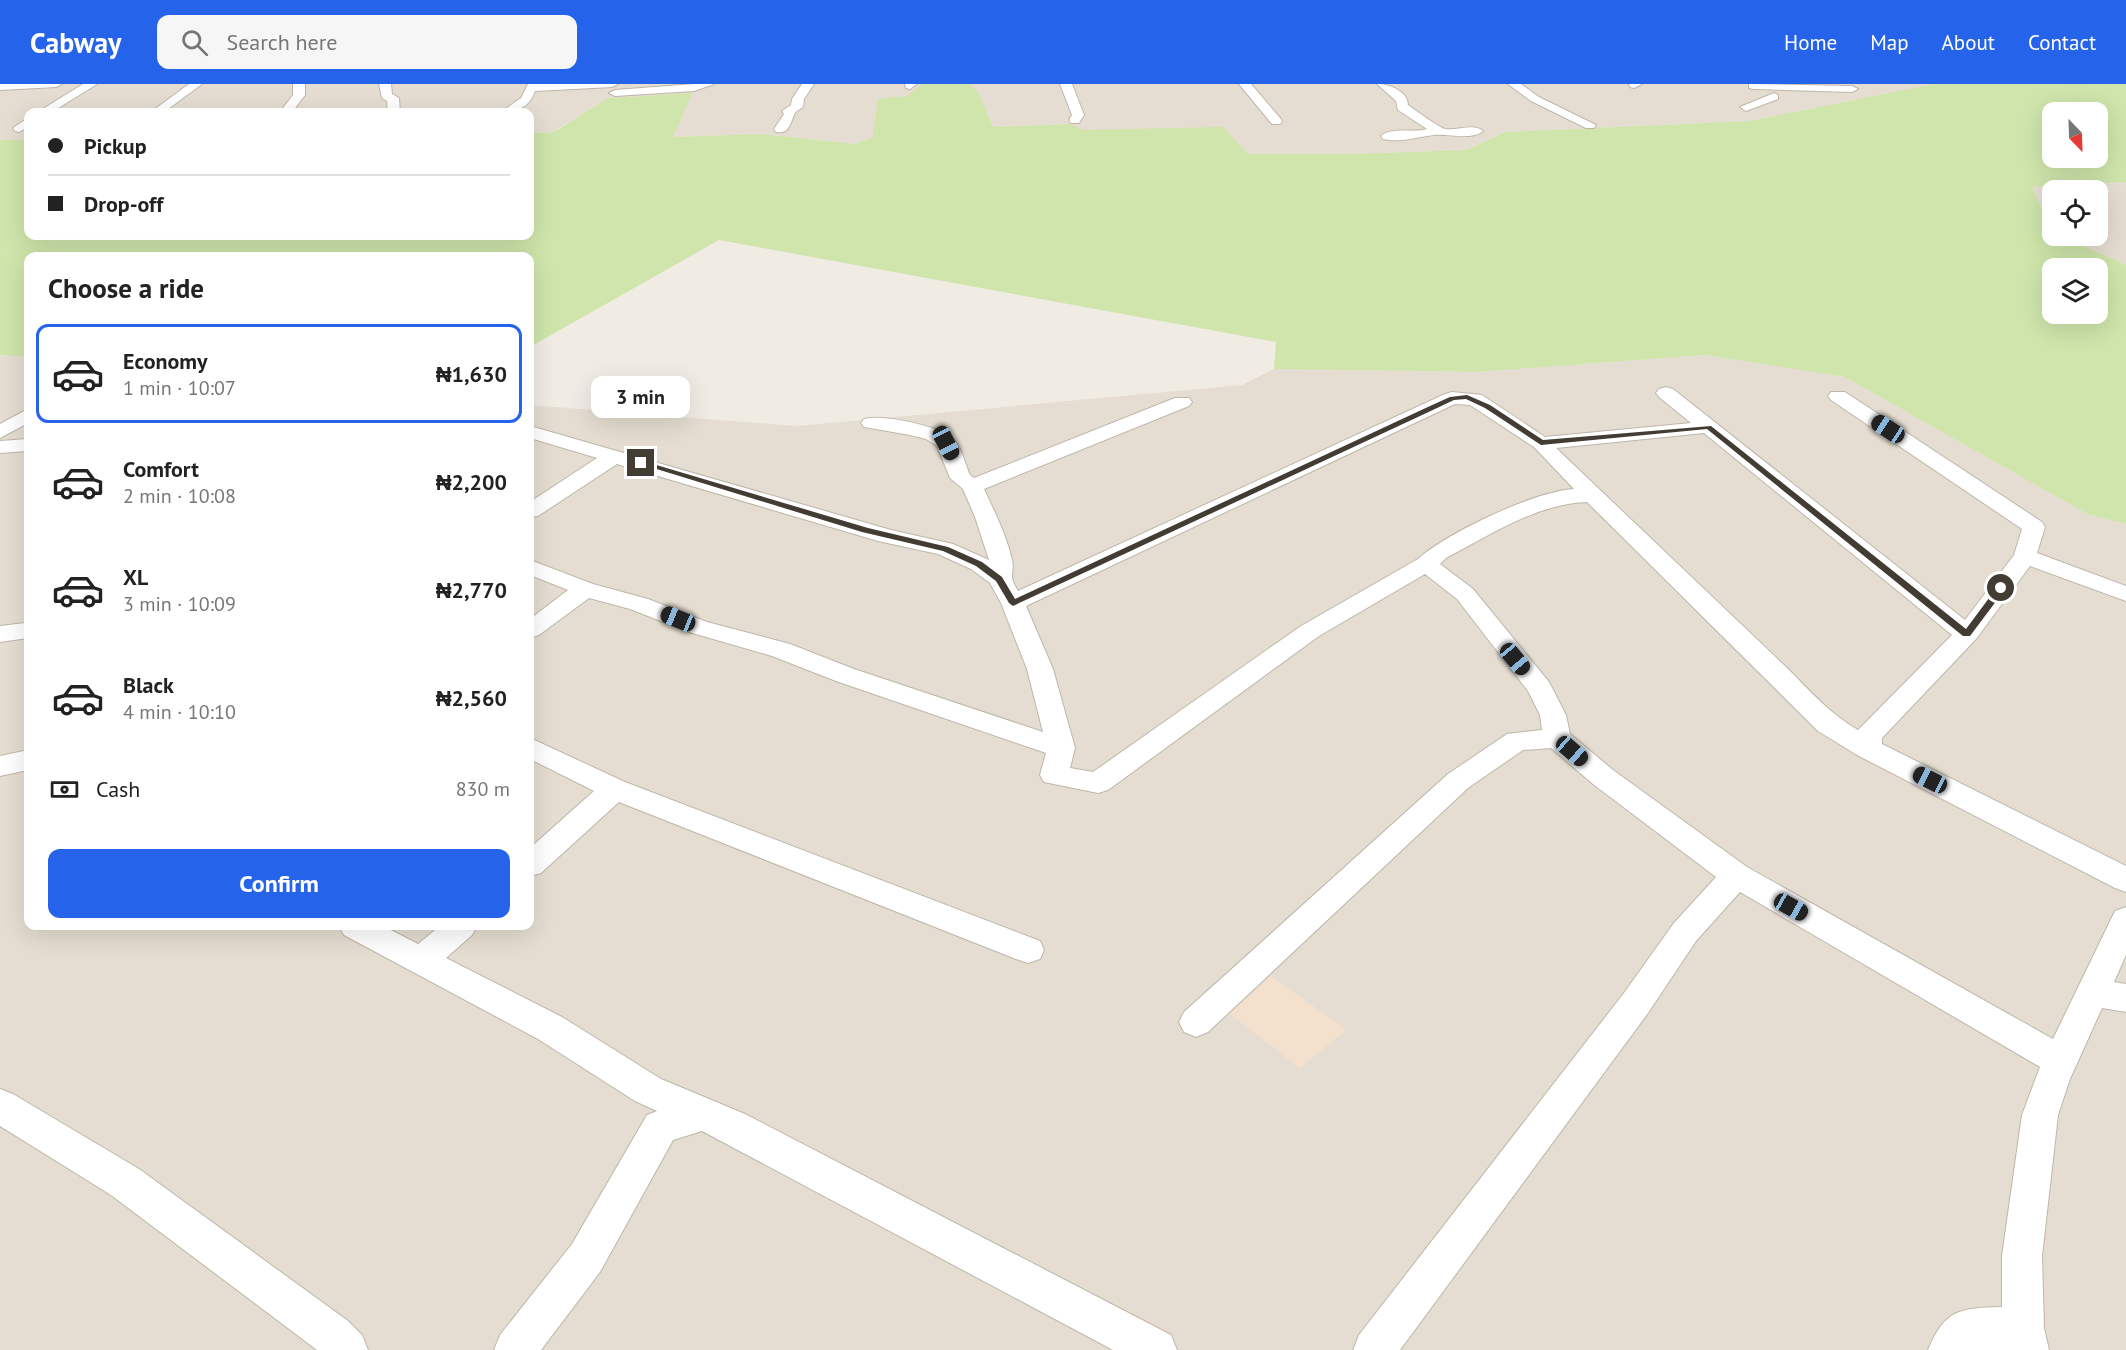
<!DOCTYPE html>
<html lang="en">
<head>
<meta charset="utf-8">
<style>
  :root { --surface:#fff; --page:#f6f6f6; --text:#222; --muted:#767676; --line:#e0e0e0; --accent:#2563eb }
  body { margin:0; font-family:"PT Sans",sans-serif; background:var(--page); color:var(--text); height:100vh; display:flex; flex-direction:column; font-size:22px; white-space:nowrap }
  * { box-sizing:border-box; margin:0 }
  p { font-size:20px; color:var(--muted) }
  .icon { flex:none; width:33px; height:33px; fill:none; stroke:currentColor; stroke-width:2; stroke-linecap:round; stroke-linejoin:round }
  .map { position:relative; flex:1; overflow:hidden }
  .side { position:absolute; left:24px; top:168px; width:510px; height:678px; display:flex; flex-direction:column; background:var(--surface); border-radius:12px; box-shadow:0 6px 24px #0002 }
  .side>* { flex:none }
  .banner { position:absolute; left:24px; top:24px; width:510px; height:132px; border-radius:12px; box-shadow:0 6px 24px #0002; display:grid; align-content:center; height:132px; padding:0 24px; background:var(--surface) }
  .needle { width:39px; rotate:157deg }
  .controls { position:absolute; left:2042px; top:18px; display:grid; gap:12px }
  .controls a { display:grid; place-items:center; width:66px; height:66px; border-radius:12px; background:var(--surface); box-shadow:0 6px 24px #0002; font-size:30px }
  .end { position:absolute; width:27px; height:27px; margin:-14px; border:8px solid #433c33; background:#fff; box-shadow:0 0 0 3px #fff }
  .from { border-radius:50% }
  .bubble { position:absolute; height:42px; border-radius:12px; background:var(--surface); box-shadow:0 6px 24px #0002; font-size:20px; font-weight:700; line-height:42px; text-align:center }
  .car { position:absolute; width:18px; height:36px; margin:-18px -9px; border-radius:8px; box-shadow:0 0 4px 2px #0007; background:linear-gradient(#222 24%,#8ab4d8 0 40%,#222 0 76%,#8ab4d8 0 86%,#222 0) }
  .banner b { display:flex; align-items:center; gap:21px; height:57px; font-size:22px }
  .banner b+b { border-top:2px solid var(--line) }
  .banner i { width:15px; height:15px; background:var(--text) }
  ul { padding:0; list-style:none }
  li { display:flex; align-items:center; gap:18px; height:99px; margin:0 12px 9px; padding:0 12px; border:3px solid transparent; border-radius:12px }
  li div { flex:1 }
  li b { display:block; font-size:22px }
  li em { font-style:normal; font-weight:700 }
  li.active { border-color:var(--accent) }
  li>.icon { width:54px; height:54px; stroke-width:1.5 }
  h2 { padding:0 24px; font-size:27px; line-height:72px }
  .pay { display:flex; align-items:center; gap:15px; height:66px; padding:0 24px; font-size:22px }
  .pay p { margin-inline-start:auto }
  .button { display:flex; gap:12px; margin-top:auto; padding:12px 24px }
  .button a { flex:1; height:69px; border-radius:12px; background:var(--accent); color:#fff; font-size:24px; font-weight:700; line-height:69px; text-align:center }
  header { display:flex; align-items:center; gap:36px; box-sizing:border-box; height:84px; padding:0 30px; background:var(--accent); color:#fff }
  header strong { font-size:28px }
  nav { display:flex; gap:33px; margin-inline-start:auto; font-size:21px }
  .search { width:420px; height:54px; background:var(--page); display:flex; align-items:center; gap:15px; box-sizing:border-box; padding:0 21px; border-radius:12px; color:var(--muted); font-size:22px }
  .map>svg:first-child { display:block }
  .residential { fill:#e5ddd1 }
  .commercial { fill:#f4e1cd }
  .green { fill:#cfe5ab; fill-rule:evenodd }
  .lines { fill:none; stroke-linecap:round; stroke-linejoin:round }
  .minor-casing { stroke:#bfb6a9; stroke-width:2 }
  .minor { fill:#fff; fill-rule:evenodd }
  .route { fill:#433c33 }
</style>
</head>
<body>
<header>
<strong>Cabway</strong>
<div class="search"><svg class="icon" aria-label="search" viewBox="0 0 24 24"><circle cx="10" cy="10" r="6"/><path d="M15 15l6 6"/></svg>Search here</div>
<nav><a>Home</a><a>Map</a><a>About</a><a>Contact</a></nav>
</header>
<div class="map">
<svg width="2126" height="1266" viewBox="0 0 2126 1266">
  <rect width="100%" height="100%" fill="#f1ece3"/>
  <!-- residential -->
  <path class="residential" d="M 0,0 L 921,0 L 873,53 L 856,60 L 760,50 L 672,53 L 691,9 L 608,14 L 553,48 L 530,49 L 530,28 L 28,28 L 28,56 L 0,56 Z
    M 971,0 L 1933,0 L 1749,37 L 1506,48 L 1466,66 L 1351,70 L 1248,70 L 1084,47 L 1070,40 L 993,43 L 979,10 Z
    M 2126,98 L 2126,181 L 2063,152 L 2097,152 L 2097,106 L 2052,106 L 2052,146 L 2032,103 Z
    M 0,271 L 28,273 L 28,842 L 530,842 L 530,321 L 797,342 L 1242,301 L 1274,285 L 1476,288 L 1704,271 L 1845,293 L 2089,431 L 2126,440 L 2126,1266 L 0,1266 Z"/>
  <!-- commercial -->
  <path class="commercial" d="M 1271,892 L 1346,946 L 1300,984 L 1230,930 Z"/>
  <!-- green -->
  <path class="green" d="M 921,0 L 971,0 L 979,10 L 993,43 L 1070,40 L 1084,46 L 1223,43 L 1248,70 L 1351,70 L 1466,66 L 1506,48 L 1749,37 L 1933,0 L 2126,0 L 2126,98 L 2032,103 L 2052,146 L 2052,152 L 2063,152 L 2126,181 L 2126,440 L 2089,431 L 1845,293 L 1704,271 L 1476,288 L 1274,285 L 1276,258 L 719,156 L 530,263 L 530,172 L 28,172 L 28,273 L 0,271 L 0,56 L 28,56 L 28,152 L 530,152 L 530,49 L 554,48 L 608,14 L 692,9 L 673,53 L 760,50 L 856,60 L 873,53 L 878,15 L 908,12 ZM 2052,28 L 2097,28 L 2097,74 L 2052,74 ZM 2052,184 L 2097,184 L 2097,230 L 2052,230 Z"/>
  <g class="lines">
    <defs>
      <path id="minor" d="M 0,0 L 62,0 L 56,3 L 0,6 Z
        M 83,0 L 97,0 L 52,28 L 38,28 Z
        M 189,0 L 202,0 L 164,28 L 151,28 Z
        M 293,0 L 305,0 L 305,11 L 292,28 L 280,28 L 293,11 Z
        M 379,0 L 391,0 L 392,10 L 399,14 L 400,28 L 388,28 L 387,17 L 382,14 Z
        M 528,0 L 618,0 L 612,3 L 535,7 C 530,23 517,28 501,28 L 521,14 Z
        M 695,0 L 714,0 L 694,7 L 615,12 L 609,9 L 615,6 Z
        M 802,0 L 814,0 L 804,15 L 803,23 C 801,25 797,26 795,29 C 790,38 791,50 776,48 L 774,45 L 784,30 L 782,27 L 791,21 L 792,15 Z
        M 905,0 L 917,0 L 910,5 L 906,4 Z
        M 1060,0 L 1072,0 L 1084,31 L 1079,39 L 1071,39 L 1069,36 L 1072,31 Z
        M 1239,0 L 1251,0 L 1280,34 L 1282,37 L 1280,40 L 1272,40 Z
        M 1377,0 C 1389,0 1408,7 1408,21 C 1415,26 1440,44 1445,45 C 1457,47 1474,39 1483,47 C 1472,57 1446,49 1434,51 C 1417,53 1400,59 1383,55 L 1381,52 C 1391,43 1413,49 1427,45 L 1398,26 L 1396,17 Z
        M 1508,0 L 1521,0 L 1539,13 L 1596,41 L 1594,44 L 1586,44 L 1531,17 Z
        M 1629,0 L 1642,0 L 1634,4 L 1630,3 Z
        M 1749,0 L 1852,2 L 1858,5 L 1852,8 L 1753,5 L 1749,4 Z
        M 1774,9 L 1778,11 L 1778,15 L 1746,27 L 1740,23 Z
        M 28,34 L 28,43 L 19,48 L 15,47 L 13,44 Z
        M 1666,303 L 1673,305 L 1965,536 L 2014,471 L 2022,445 L 1831,316 L 1828,312 L 1831,308 L 1845,308 L 2042,438 L 2045,443 L 2037,469 L 2126,502 L 2126,517 L 2030,482 L 1976,555 L 1882,654 L 1882,660 L 2126,782 L 2126,808 L 2115,804 L 1857,671 L 1818,647 L 1587,418 C 1536,420 1490,451 1446,474 L 1440,480 L 1473,505 L 1549,598 L 1566,631 L 1570,650 L 1613,686 L 1747,783 L 2053,955 L 2115,827 L 2126,823 L 2126,871 L 2114,898 L 2126,900 L 2126,928 L 2102,924 L 2070,995 L 2058,1031 L 2042,1172 L 2044,1244 L 2049,1266 L 1928,1266 C 1945,1225 1960,1224 2002,1223 L 2002,1172 L 2022,1031 L 2040,983 L 1740,808 L 1696,857 L 1648,929 L 1400,1266 L 1353,1266 L 1359,1251 L 1624,909 L 1674,839 L 1716,793 L 1593,700 L 1551,664 L 1523,666 L 1468,704 L 1208,948 L 1196,953 L 1184,948 L 1179,938 L 1184,928 L 1448,690 L 1507,650 L 1542,646 L 1540,631 L 1528,607 L 1457,515 L 1425,490 L 1319,552 L 1108,706 L 1098,709 L 1044,698 L 1040,691 L 1046,669 L 836,597 L 772,572 L 689,548 L 630,525 L 589,514 L 539,551 L 530,554 L 530,535 L 568,506 L 530,491 L 530,476 L 593,500 L 648,515 L 707,538 L 790,560 L 854,585 L 1043,648 L 1027,585 L 1001,519 L 990,499 L 971,485 L 938,470 L 878,457 L 617,380 L 538,432 L 530,433 L 530,418 L 597,374 L 530,354 L 530,342 L 891,446 L 953,460 L 989,476 L 975,433 L 963,405 L 950,394 L 937,362 L 926,355 L 910,351 L 864,343 L 861,339 L 864,335 C 882,330 942,342 954,356 C 962,365 965,380 970,391 L 974,394 L 1175,314 L 1189,314 L 1192,318 L 1189,322 L 984,405 C 994,427 1007,452 1012,476 C 1015,492 1007,489 1018,507 L 1445,310 L 1452,308 L 1482,311 L 1545,353 L 1691,339 L 1659,313 L 1656,309 L 1659,305 ZM 1455,320 L 1470,321 L 1534,363 L 1574,405 C 1535,407 1447,449 1418,475 L 1301,542 L 1093,688 L 1070,684 L 1075,664 L 1053,585 L 1026,522 ZM 1704,349 L 1952,551 L 1858,646 C 1830,630 1810,607 1787,584 L 1556,364 Z
        M 28,325 L 28,339 L 0,354 L 0,340 Z
        M 28,355 L 28,367 L 0,369 L 0,357 Z
        M 25,539 L 28,540 L 28,554 L 0,558 L 0,542 Z
        M 530,654 L 625,698 L 1040,857 L 1044,866 L 1040,875 L 1028,879 L 1016,875 L 619,718 L 541,789 L 530,792 L 530,764 L 594,707 L 530,675 Z
        M 28,666 L 28,686 L 0,692 L 0,672 Z
        M 339,842 L 383,842 L 418,860 L 440,842 L 477,842 L 472,851 L 446,874 L 562,933 L 661,995 L 745,1030 L 1171,1251 L 1177,1266 L 1113,1266 L 702,1047 L 673,1056 L 600,1188 L 541,1266 L 494,1266 L 500,1251 L 572,1160 L 647,1031 L 657,1027 L 635,1017 L 538,955 L 344,851 Z
        M 0,1005 L 13,1010 L 139,1085 L 348,1237 L 362,1251 L 368,1266 L 317,1266 L 111,1111 L 0,1042 Z"/>
    </defs>
    <!-- minor casing -->
    <use href="#minor" class="minor-casing"/>
    <!-- minor -->
    <use href="#minor" class="minor"/>
  </g>
  <!-- route -->
  <path class="route" d="M 1467,311 L 1490,321 L 1543,356 L 1711,342 L 1966,545 L 1998,502 L 2006,504 L 1970,552 L 1963,552 L 1707,345 L 1541,361 L 1485,324 L 1466,315 L 1454,316 L 1435,325 L 1013,522 L 1009,519 L 996,497 L 976,482 L 943,467 L 862,448 L 637,379 L 643,377 L 868,444 L 948,463 L 982,478 L 1002,493 L 1015,515 L 1430,322 L 1450,313 Z"/>
</svg>
<div class="controls">
<a><svg class="needle" viewBox="-14 -14 28 28"><path d="M0-13l5 13h-10z" fill="#e53935"/><path d="M0 13l5-13h-10z" fill="#767676"/></svg></a>
<a><svg class="icon" aria-label="locate" viewBox="0 0 24 24"><circle cx="12" cy="12" r="6"/><path d="M12 2v4M12 18v4M2 12h4M18 12h4"/></svg></a>
<a><svg class="icon" aria-label="layers" viewBox="0 0 24 24"><path d="M12 4l9 5-9 5-9-5zM3 14l9 5 9-5"/></svg></a>
</div>
<i class="end from" style="left:2001px;top:504px"></i>
<i class="end" style="left:641px;top:379px"></i>
<div class="bubble" style="left:591px;top:292px;width:99px">3 min</div>
<i class="car" style="left:1888px;top:345px;rotate:303deg"></i>
<i class="car" style="left:946px;top:359px;rotate:153deg"></i>
<i class="car" style="left:678px;top:535px;rotate:292deg"></i>
<i class="car" style="left:1515px;top:575px;rotate:140deg"></i>
<i class="car" style="left:1572px;top:667px;rotate:131deg"></i>
<i class="car" style="left:1930px;top:696px;rotate:297deg"></i>
<i class="car" style="left:1791px;top:823px;rotate:119deg"></i>
<div class="banner">
<b><i class="from"></i>Pickup</b>
<b><i></i>Drop-off</b>
</div>
<section class="side">
<h2>Choose a ride</h2>
<ul>
<li class="active"><svg class="icon" aria-label="car" viewBox="0 0 24 24"><path d="M5 17H2v-5l4-1 3-4h7l3 4 3 1v5h-3M9 17h6M6 11h13"/><circle cx="7" cy="17" r="2"/><circle cx="17" cy="17" r="2"/></svg><div><b>Economy</b><p>1 min · 10:07</p></div><em>₦1,630</em></li>
<li><svg class="icon" aria-label="car" viewBox="0 0 24 24"><path d="M5 17H2v-5l4-1 3-4h7l3 4 3 1v5h-3M9 17h6M6 11h13"/><circle cx="7" cy="17" r="2"/><circle cx="17" cy="17" r="2"/></svg><div><b>Comfort</b><p>2 min · 10:08</p></div><em>₦2,200</em></li>
<li><svg class="icon" aria-label="car" viewBox="0 0 24 24"><path d="M5 17H2v-5l4-1 3-4h7l3 4 3 1v5h-3M9 17h6M6 11h13"/><circle cx="7" cy="17" r="2"/><circle cx="17" cy="17" r="2"/></svg><div><b>XL</b><p>3 min · 10:09</p></div><em>₦2,770</em></li>
<li><svg class="icon" aria-label="car" viewBox="0 0 24 24"><path d="M5 17H2v-5l4-1 3-4h7l3 4 3 1v5h-3M9 17h6M6 11h13"/><circle cx="7" cy="17" r="2"/><circle cx="17" cy="17" r="2"/></svg><div><b>Black</b><p>4 min · 10:10</p></div><em>₦2,560</em></li>
</ul>
<div class="pay"><svg class="icon" aria-label="cash" viewBox="0 0 24 24"><path d="M3 7h18v10H3z"/><circle cx="12" cy="12" r="2"/></svg>Cash<p>830 m</p></div>
<div class="button"><a>Confirm</a></div>
</section>
</div>
</body>
</html>
